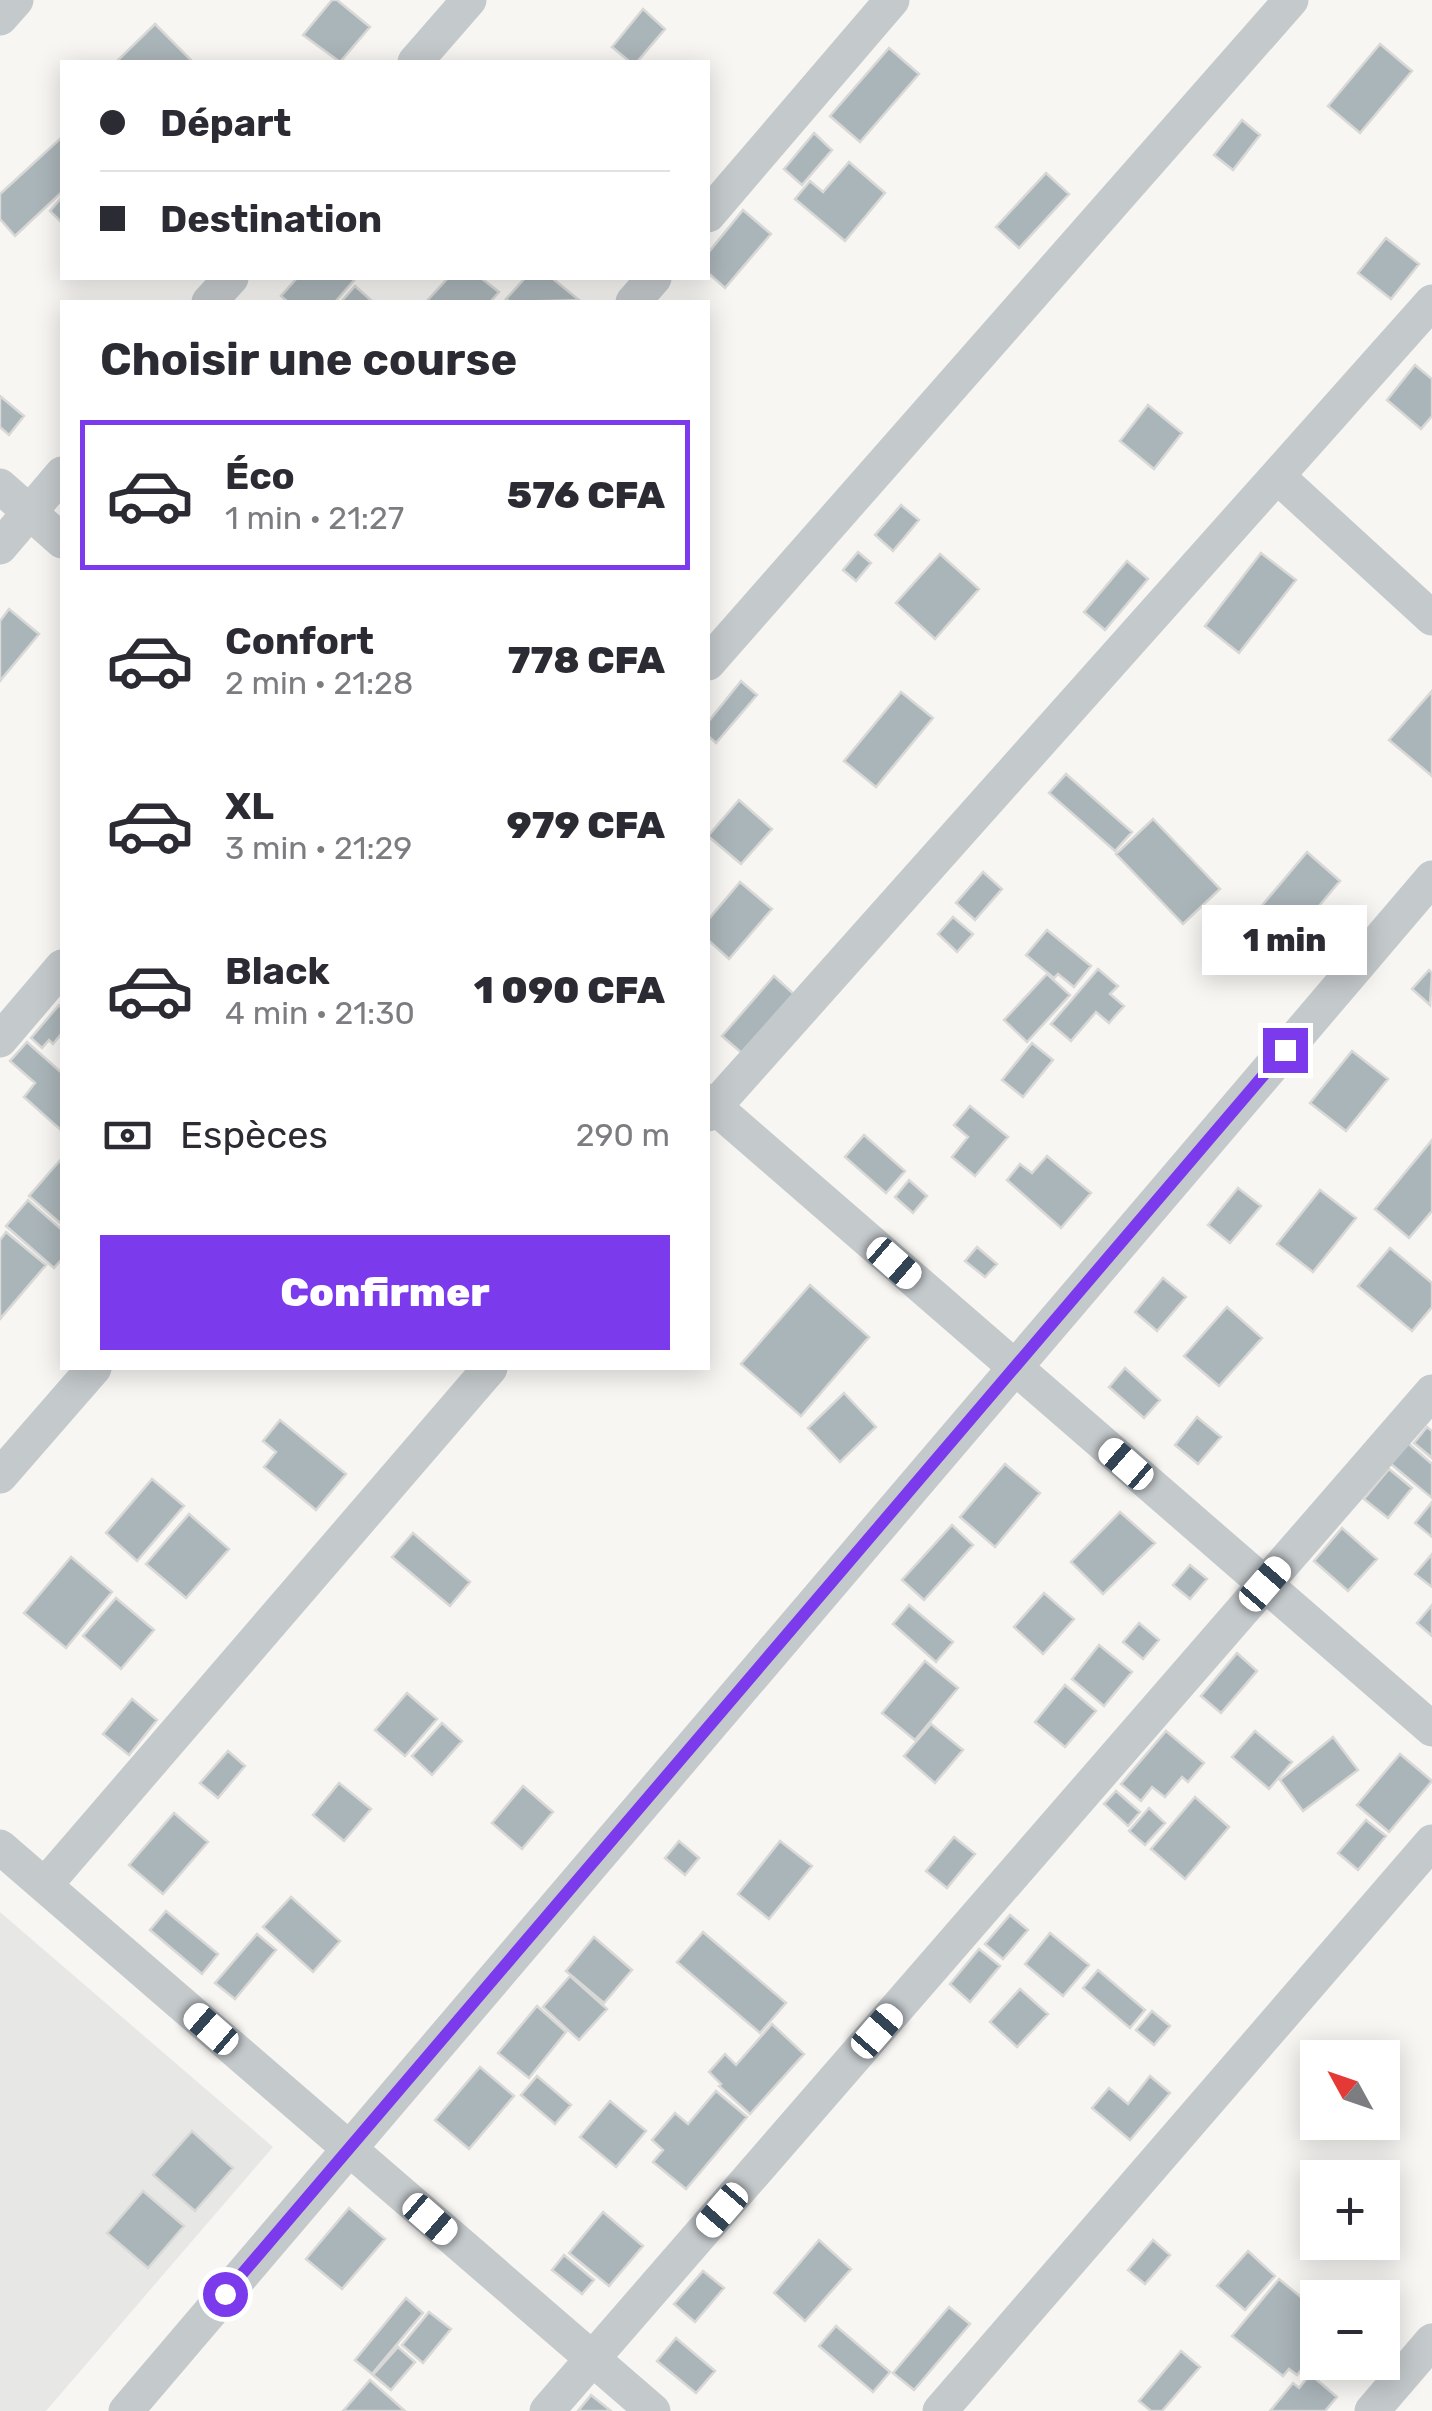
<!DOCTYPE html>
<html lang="fr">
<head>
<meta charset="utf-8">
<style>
  :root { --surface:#fff; --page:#f2f2f3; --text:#2b2b33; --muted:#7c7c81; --line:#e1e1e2; --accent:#7c3aed }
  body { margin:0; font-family:Rubik,sans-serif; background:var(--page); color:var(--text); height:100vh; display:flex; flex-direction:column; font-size:38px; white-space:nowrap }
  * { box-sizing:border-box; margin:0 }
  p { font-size:32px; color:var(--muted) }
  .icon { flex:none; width:55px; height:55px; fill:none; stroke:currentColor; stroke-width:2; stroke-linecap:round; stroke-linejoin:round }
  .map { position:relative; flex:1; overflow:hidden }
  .details { position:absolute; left:60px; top:300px; width:650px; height:1070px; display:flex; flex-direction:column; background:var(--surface); border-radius:0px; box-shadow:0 5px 25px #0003 }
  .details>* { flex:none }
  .banner { position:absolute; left:60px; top:60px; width:650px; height:220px; border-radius:0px; box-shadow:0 5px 25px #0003; display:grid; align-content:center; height:220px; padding:0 40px; background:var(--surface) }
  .needle { width:65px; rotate:310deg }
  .buttons { position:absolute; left:1300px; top:2040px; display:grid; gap:20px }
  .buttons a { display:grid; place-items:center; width:100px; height:100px; border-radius:0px; background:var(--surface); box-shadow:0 5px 25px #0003; font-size:50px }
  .end { position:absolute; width:45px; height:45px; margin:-22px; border:12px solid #7c3aed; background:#fff; box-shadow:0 0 0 5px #fff }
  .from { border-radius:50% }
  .bubble { position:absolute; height:70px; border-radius:0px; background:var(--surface); box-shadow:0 5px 25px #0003; font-size:32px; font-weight:800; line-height:70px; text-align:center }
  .car { position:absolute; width:30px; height:60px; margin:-30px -15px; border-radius:12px; box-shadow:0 0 8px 2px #0007; background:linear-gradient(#fff 24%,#345 0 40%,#fff 0 76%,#345 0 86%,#fff 0) }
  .banner b { display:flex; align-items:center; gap:35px; height:95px; font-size:38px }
  .banner b+b { border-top:2px solid var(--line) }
  .banner i { width:25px; height:25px; background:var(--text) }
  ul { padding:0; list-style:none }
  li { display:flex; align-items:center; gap:30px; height:150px; margin:0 20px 15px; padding:0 20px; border:5px solid transparent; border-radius:0px }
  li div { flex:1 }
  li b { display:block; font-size:38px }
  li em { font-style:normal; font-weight:800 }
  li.current { border-color:var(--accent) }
  li>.icon { width:90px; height:90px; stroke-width:1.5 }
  h2 { padding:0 40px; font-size:45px; line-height:120px }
  .pay { display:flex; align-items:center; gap:25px; height:110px; padding:0 40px; font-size:38px }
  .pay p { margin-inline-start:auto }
  .action { display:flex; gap:20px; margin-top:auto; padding:20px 40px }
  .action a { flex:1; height:115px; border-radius:0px; background:var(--accent); color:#fff; font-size:40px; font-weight:800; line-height:115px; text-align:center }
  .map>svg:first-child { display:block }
  .built { fill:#e7e8e6 }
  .building { fill:#aab5b9; stroke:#d8d8d6; stroke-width:2.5 }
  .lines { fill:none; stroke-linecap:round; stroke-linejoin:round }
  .minor { stroke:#c4c9cc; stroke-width:35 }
  .route { stroke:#7c3aed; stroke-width:12 }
</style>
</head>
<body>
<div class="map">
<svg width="1432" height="2411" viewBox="0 0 1432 2411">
  <rect width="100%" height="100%" fill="#f7f6f3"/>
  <!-- built -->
  <path class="built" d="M 0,1912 L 273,2147 L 46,2411 L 0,2411 Z"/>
  <!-- building -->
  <path class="building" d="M 332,0 L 337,0 L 370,27 L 340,62 L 303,35 Z
    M 643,9 L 665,29 L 637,62 L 630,62 L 612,47 Z
    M 155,24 L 191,60 L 188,62 L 116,62 Z
    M 1380,44 L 1412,71 L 1360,133 L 1328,106 Z
    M 889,48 L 919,74 L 860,142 L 830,116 Z
    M 1242,120 L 1260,135 L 1233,170 L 1214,155 Z
    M 814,133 L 832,150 L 802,185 L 784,169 Z
    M 62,137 L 62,192 L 15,236 L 0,219 L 0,194 Z
    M 849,162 L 885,193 L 845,241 L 795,199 L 810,181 L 823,192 Z
    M 1046,173 L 1069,194 L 1019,248 L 996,227 Z
    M 62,197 L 62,223 L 50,211 Z
    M 743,210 L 771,234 L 725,288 L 708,273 L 708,253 Z
    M 1386,238 L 1419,264 L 1391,299 L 1358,273 Z
    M 297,278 L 356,278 L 335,302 L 288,302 L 281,296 Z
    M 448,278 L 481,278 L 499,292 L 490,302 L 426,302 Z
    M 525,278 L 552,278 L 579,300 L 511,302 L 506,299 Z
    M 355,286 L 373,302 L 341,302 Z
    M 1415,365 L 1432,379 L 1432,416 L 1421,429 L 1387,400 Z
    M 0,396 L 24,416 L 9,435 L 0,427 Z
    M 1148,405 L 1182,433 L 1154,469 L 1120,441 Z
    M 901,505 L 919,520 L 893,551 L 875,535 Z
    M 858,552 L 871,563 L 856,581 L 843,570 Z
    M 1261,553 L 1296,580 L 1239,653 L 1205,626 Z
    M 940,554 L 979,589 L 935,639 L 896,603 Z
    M 1127,561 L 1148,579 L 1105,630 L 1084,612 Z
    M 9,609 L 39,634 L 0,681 L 0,621 Z
    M 741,681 L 757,695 L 716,743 L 708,736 L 708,722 Z
    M 1432,691 L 1432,776 L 1389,740 Z
    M 901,692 L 933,718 L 876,787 L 844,761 Z
    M 1066,774 L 1132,832 L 1115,851 L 1049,793 Z
    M 739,800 L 772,829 L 741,864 L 708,836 Z
    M 1153,819 L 1220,889 L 1183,924 L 1116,854 Z
    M 1307,852 L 1340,881 L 1293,937 L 1259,909 Z
    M 983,872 L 1002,889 L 975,920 L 956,903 Z
    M 740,882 L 772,909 L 729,959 L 708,940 L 708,920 Z
    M 953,917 L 973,934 L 957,952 L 938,934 Z
    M 1047,930 L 1091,966 L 1074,987 L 1058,974 L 1054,978 L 1026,955 Z
    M 1098,969 L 1118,986 L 1110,994 L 1124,1006 L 1109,1023 L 1096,1012 L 1071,1041 L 1051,1024 Z
    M 1429,970 L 1432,973 L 1430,1005 L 1412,989 Z
    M 1047,974 L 1070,995 L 1027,1042 L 1004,1020 Z
    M 774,976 L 795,995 L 743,1054 L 722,1036 Z
    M 59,1005 L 62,1008 L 62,1033 L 53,1044 L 49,1040 L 42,1048 L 31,1038 Z
    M 27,1042 L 62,1073 L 62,1131 L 24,1097 L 35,1083 L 10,1061 Z
    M 1032,1043 L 1053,1060 L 1023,1097 L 1002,1080 Z
    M 1352,1051 L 1388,1079 L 1346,1131 L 1310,1103 Z
    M 970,1106 L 1008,1137 L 975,1176 L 952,1157 L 968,1137 L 954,1125 Z
    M 864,1135 L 905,1171 L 886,1193 L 845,1157 Z
    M 1432,1140 L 1432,1211 L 1409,1238 L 1375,1209 Z
    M 1047,1156 L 1091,1193 L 1061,1228 L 1007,1180 L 1020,1164 L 1032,1173 Z
    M 62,1158 L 62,1220 L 60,1223 L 29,1196 Z
    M 909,1180 L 927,1196 L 913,1213 L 895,1197 Z
    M 1238,1188 L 1261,1206 L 1230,1243 L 1208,1225 Z
    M 1320,1190 L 1356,1218 L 1313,1272 L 1277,1244 Z
    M 28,1200 L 62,1230 L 62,1259 L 54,1268 L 6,1226 Z
    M 6,1232 L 46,1265 L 0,1319 L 0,1240 Z
    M 977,1247 L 997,1264 L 985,1277 L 965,1261 Z
    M 1390,1248 L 1432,1283 L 1432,1307 L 1412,1331 L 1358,1286 Z
    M 1163,1278 L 1186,1297 L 1157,1331 L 1135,1312 Z
    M 810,1285 L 869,1337 L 801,1416 L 741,1364 Z
    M 1227,1307 L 1262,1338 L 1219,1386 L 1184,1356 Z
    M 1125,1368 L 1160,1400 L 1144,1418 L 1109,1387 Z
    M 844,1393 L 876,1427 L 840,1462 L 808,1428 Z
    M 1197,1417 L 1221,1437 L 1198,1464 L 1175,1445 Z
    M 280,1420 L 346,1474 L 316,1510 L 264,1467 L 276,1452 L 263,1441 Z
    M 1427,1427 L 1432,1431 L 1432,1458 L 1414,1443 Z
    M 1402,1438 L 1432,1464 L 1432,1498 L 1385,1459 Z
    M 1005,1464 L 1040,1493 L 995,1547 L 960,1517 Z
    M 1389,1469 L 1412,1488 L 1388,1518 L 1364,1499 Z
    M 152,1479 L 184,1506 L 137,1561 L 106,1533 Z
    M 1432,1502 L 1432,1537 L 1415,1523 Z
    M 1120,1512 L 1155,1543 L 1103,1594 L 1071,1562 Z
    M 189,1514 L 229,1549 L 186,1598 L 146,1564 Z
    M 952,1525 L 973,1545 L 924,1600 L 902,1580 Z
    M 1342,1528 L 1377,1559 L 1348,1591 L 1314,1561 Z
    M 413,1533 L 470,1582 L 450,1606 L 392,1557 Z
    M 1432,1554 L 1432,1587 L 1415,1574 Z
    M 71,1557 L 112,1592 L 66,1648 L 24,1613 Z
    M 1190,1565 L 1207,1579 L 1190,1599 L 1173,1585 Z
    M 1044,1593 L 1074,1619 L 1043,1654 L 1014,1627 Z
    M 116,1598 L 154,1630 L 121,1669 L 83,1636 Z
    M 909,1605 L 953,1642 L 936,1662 L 893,1624 Z
    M 1432,1605 L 1432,1636 L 1417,1623 Z
    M 1139,1623 L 1159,1640 L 1143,1659 L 1123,1642 Z
    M 1099,1645 L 1132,1672 L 1104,1706 L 1072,1679 Z
    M 1237,1653 L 1257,1671 L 1221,1713 L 1201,1696 Z
    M 925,1661 L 958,1688 L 915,1740 L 882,1713 Z
    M 1065,1685 L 1096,1711 L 1065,1747 L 1035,1722 Z
    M 407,1693 L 437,1719 L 405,1756 L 375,1730 Z
    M 132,1699 L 157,1720 L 129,1755 L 103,1734 Z
    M 442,1723 L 462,1741 L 432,1775 L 412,1756 Z
    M 931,1724 L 963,1750 L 935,1783 L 904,1756 Z
    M 1166,1731 L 1204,1763 L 1188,1782 L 1182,1777 L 1165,1797 L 1152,1787 L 1141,1801 L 1121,1784 Z
    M 1255,1731 L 1292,1762 L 1269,1789 L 1232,1757 Z
    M 1333,1737 L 1358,1770 L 1303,1811 L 1280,1780 Z
    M 228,1751 L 245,1766 L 218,1798 L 200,1783 Z
    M 1400,1754 L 1432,1781 L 1389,1832 L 1357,1805 Z
    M 339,1783 L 371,1809 L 344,1841 L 313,1815 Z
    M 523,1786 L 553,1812 L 522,1849 L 492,1823 Z
    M 1116,1791 L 1140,1812 L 1128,1826 L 1104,1804 Z
    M 1195,1797 L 1229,1827 L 1185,1879 L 1151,1849 Z
    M 1149,1808 L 1165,1823 L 1145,1845 L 1129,1831 Z
    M 174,1813 L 208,1842 L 163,1894 L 129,1865 Z
    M 1366,1820 L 1386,1836 L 1358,1870 L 1338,1853 Z
    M 954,1837 L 975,1854 L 947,1888 L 926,1871 Z
    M 679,1841 L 699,1858 L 685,1875 L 665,1858 Z
    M 780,1841 L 812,1866 L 769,1919 L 738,1894 Z
    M 291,1897 L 340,1941 L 313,1972 L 263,1927 Z
    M 166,1911 L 218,1954 L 202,1974 L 150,1930 Z
    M 1010,1915 L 1028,1930 L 1003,1959 L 985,1944 Z
    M 703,1932 L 786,2003 L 760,2033 L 677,1962 Z
    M 1050,1933 L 1089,1965 L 1063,1996 L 1025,1964 Z
    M 257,1934 L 276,1950 L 235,1999 L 215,1983 Z
    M 594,1937 L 632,1970 L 604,2003 L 566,1971 Z
    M 979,1949 L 1000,1966 L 970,2002 L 950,1984 Z
    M 1098,1970 L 1145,2010 L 1130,2028 L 1083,1988 Z
    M 570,1976 L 607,2009 L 579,2040 L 543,2007 Z
    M 1020,1989 L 1048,2014 L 1017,2047 L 990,2022 Z
    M 537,2006 L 566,2032 L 529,2078 L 498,2053 Z
    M 1152,2011 L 1170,2026 L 1154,2045 L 1136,2030 Z
    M 772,2024 L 804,2054 L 750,2114 L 719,2086 L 721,2084 L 709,2072 L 725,2054 L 736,2065 Z
    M 480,2067 L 514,2096 L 469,2149 L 435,2120 Z
    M 537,2076 L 571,2105 L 555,2124 L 521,2095 Z
    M 1150,2076 L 1170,2093 L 1130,2140 L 1092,2108 L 1109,2088 L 1128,2104 Z
    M 716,2091 L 747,2117 L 686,2189 L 653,2162 L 663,2150 L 652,2140 L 675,2113 L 688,2124 Z
    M 610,2101 L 646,2131 L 616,2167 L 580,2137 Z
    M 192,2131 L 233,2168 L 195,2211 L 153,2175 Z
    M 143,2191 L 184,2226 L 148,2268 L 107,2233 Z
    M 349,2208 L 385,2239 L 342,2289 L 306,2259 Z
    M 603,2212 L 643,2246 L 609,2286 L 569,2253 Z
    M 819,2240 L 851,2269 L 805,2321 L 774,2293 Z
    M 1153,2240 L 1170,2255 L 1145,2284 L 1128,2270 Z
    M 1248,2251 L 1275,2276 L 1245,2310 L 1217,2286 Z
    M 564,2255 L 594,2280 L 582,2294 L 552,2270 Z
    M 703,2271 L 724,2288 L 695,2322 L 674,2304 Z
    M 1279,2279 L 1318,2311 L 1318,2350 L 1297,2375 L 1289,2369 L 1283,2376 L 1232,2336 Z
    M 406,2298 L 423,2313 L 372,2374 L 355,2360 Z
    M 949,2307 L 970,2324 L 914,2390 L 893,2373 Z
    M 429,2312 L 451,2329 L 423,2363 L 402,2345 Z
    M 836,2326 L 890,2372 L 873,2392 L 819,2346 Z
    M 676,2338 L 715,2371 L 696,2393 L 657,2361 Z
    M 398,2347 L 415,2362 L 391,2390 L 373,2375 Z
    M 1181,2351 L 1200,2367 L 1162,2411 L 1151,2411 L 1139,2401 Z
    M 1310,2374 L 1337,2397 L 1325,2411 L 1270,2411 L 1293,2383 L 1299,2388 Z
    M 370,2380 L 405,2411 L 343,2411 Z
    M 591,2395 L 611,2411 L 578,2411 Z"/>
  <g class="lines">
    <!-- minor -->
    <path class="minor" d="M 0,18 L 16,0
      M 415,62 L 469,0
      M 708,215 L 892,0
      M 209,302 L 231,278
      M 633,302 L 654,278
      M 1277,476 L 1432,618
      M 0,486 L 62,541
      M 0,547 L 62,474
      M 708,663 L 1291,0
      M 0,1040 L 62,967
      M 708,1101 L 1432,1729
      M 708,1114 L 1432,302
      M 0,1476 L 94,1368
      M 0,1847 L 653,2411
      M 45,1885 L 490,1368
      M 126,2411 L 1432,878
      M 547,2411 L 1432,1392
      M 940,2411 L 1432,1842
      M 1372,2411 L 1432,2341"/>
  </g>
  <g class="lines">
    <!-- route -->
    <path class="route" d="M 225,2294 L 1285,1050"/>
  </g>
</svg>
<div class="buttons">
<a><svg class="needle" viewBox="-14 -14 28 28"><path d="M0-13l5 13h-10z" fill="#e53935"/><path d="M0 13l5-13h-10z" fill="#7c7c81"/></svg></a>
<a>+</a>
<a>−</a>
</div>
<i class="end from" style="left:225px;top:2294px"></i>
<i class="end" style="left:1285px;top:1050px"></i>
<div class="bubble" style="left:1202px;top:905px;width:165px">1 min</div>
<i class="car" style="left:894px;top:1263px;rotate:131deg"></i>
<i class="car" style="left:1126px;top:1464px;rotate:311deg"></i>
<i class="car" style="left:1265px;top:1584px;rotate:41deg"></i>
<i class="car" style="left:211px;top:2029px;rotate:311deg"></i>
<i class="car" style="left:877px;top:2031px;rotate:41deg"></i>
<i class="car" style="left:722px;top:2210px;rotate:221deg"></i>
<i class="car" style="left:430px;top:2219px;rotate:131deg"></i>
<div class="banner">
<b><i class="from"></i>Départ</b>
<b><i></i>Destination</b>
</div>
<section class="details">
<h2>Choisir une course</h2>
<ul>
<li class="current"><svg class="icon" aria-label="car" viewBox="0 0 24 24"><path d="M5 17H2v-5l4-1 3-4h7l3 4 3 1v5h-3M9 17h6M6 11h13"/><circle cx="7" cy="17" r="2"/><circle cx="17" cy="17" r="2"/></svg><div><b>Éco</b><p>1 min · 21:27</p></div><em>576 CFA</em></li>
<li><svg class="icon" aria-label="car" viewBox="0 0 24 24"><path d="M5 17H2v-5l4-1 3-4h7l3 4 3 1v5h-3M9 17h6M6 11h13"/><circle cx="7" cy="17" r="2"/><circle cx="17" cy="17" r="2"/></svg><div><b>Confort</b><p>2 min · 21:28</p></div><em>778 CFA</em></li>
<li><svg class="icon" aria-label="car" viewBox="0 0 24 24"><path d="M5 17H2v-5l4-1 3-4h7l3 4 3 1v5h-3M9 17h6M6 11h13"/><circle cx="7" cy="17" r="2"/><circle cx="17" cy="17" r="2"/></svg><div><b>XL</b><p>3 min · 21:29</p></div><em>979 CFA</em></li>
<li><svg class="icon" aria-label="car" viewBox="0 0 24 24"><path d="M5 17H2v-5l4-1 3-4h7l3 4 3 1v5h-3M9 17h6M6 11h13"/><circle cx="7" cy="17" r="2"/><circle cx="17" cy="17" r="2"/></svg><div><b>Black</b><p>4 min · 21:30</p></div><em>1 090 CFA</em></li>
</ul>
<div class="pay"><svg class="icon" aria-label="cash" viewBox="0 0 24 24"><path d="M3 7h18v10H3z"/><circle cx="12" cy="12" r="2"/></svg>Espèces<p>290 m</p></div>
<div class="action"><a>Confirmer</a></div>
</section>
</div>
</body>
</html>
